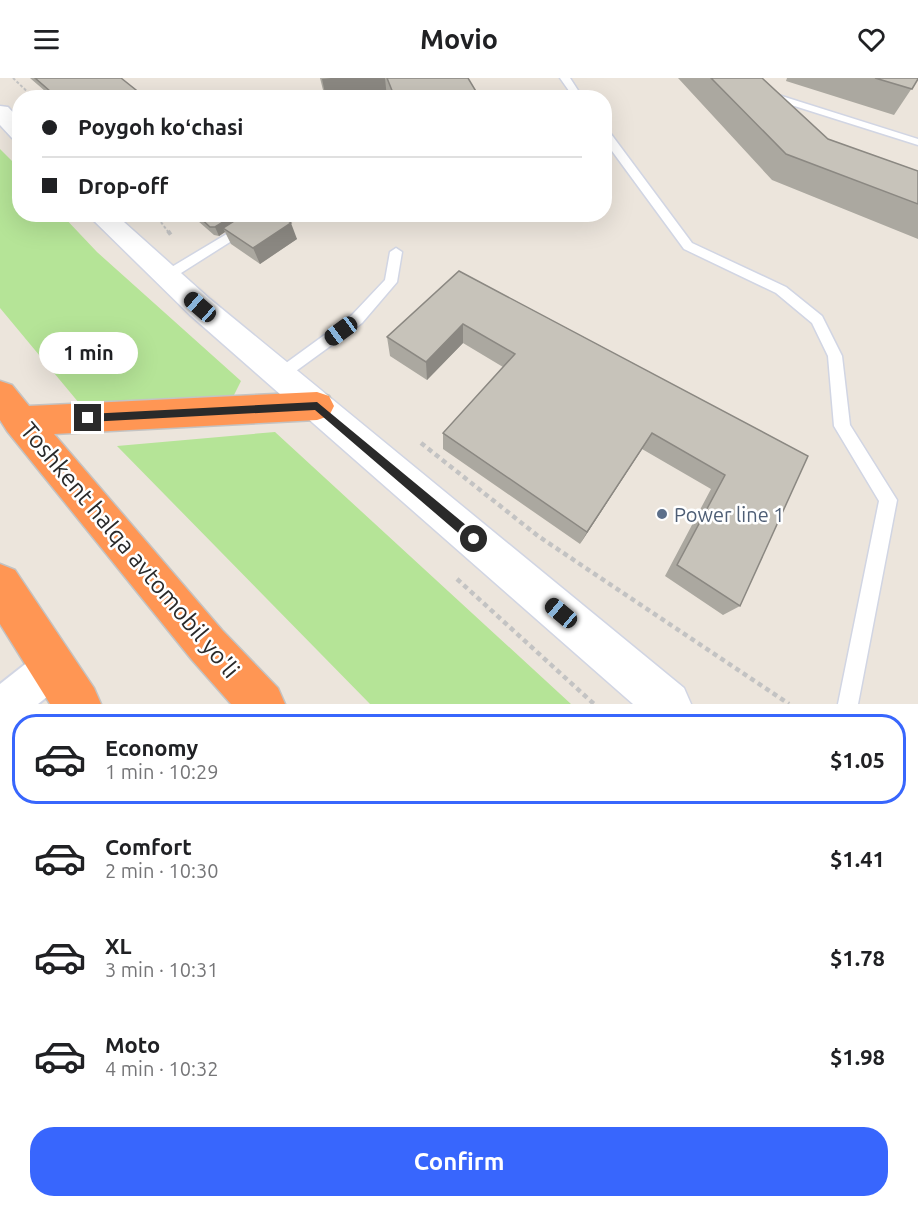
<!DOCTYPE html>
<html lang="en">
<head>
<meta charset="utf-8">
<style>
  :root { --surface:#fff; --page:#f2f2f2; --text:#202124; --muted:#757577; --line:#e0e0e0; --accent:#3866fd }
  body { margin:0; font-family:Ubuntu,sans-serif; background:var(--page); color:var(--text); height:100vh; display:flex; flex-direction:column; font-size:22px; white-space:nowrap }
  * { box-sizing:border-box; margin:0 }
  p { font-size:20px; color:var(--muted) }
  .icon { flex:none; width:33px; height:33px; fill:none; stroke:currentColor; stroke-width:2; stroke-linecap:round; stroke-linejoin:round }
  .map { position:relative; height:626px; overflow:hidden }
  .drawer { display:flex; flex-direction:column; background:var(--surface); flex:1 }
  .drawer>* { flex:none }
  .banner { position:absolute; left:12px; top:12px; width:600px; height:132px; border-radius:24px; box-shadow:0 6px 24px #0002; display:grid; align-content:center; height:132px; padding:0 30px; background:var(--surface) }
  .end { position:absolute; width:27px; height:27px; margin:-14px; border:8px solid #2a2a2a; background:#fff; box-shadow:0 0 0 3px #fff }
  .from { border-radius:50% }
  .bubble { position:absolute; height:42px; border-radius:21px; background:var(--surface); box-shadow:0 6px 24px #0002; font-size:20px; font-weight:700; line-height:42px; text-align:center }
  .car { position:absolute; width:18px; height:36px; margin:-18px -9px; border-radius:8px; box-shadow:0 0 4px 2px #0007; background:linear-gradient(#222 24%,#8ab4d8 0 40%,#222 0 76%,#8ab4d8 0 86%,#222 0) }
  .banner b { display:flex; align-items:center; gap:21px; height:57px; font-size:22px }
  .banner b+b { border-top:2px solid var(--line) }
  .banner i { width:15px; height:15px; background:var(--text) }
  ul { padding:10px 0 0; list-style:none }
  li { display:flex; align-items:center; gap:18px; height:90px; margin:0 12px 9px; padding:0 18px; border:3px solid transparent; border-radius:24px }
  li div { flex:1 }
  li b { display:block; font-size:22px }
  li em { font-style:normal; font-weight:700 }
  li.current { border-color:var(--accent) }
  li>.icon { width:54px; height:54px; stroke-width:1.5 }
  .action { display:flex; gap:12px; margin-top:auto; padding:12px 30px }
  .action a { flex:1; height:69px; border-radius:24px; background:var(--accent); color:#fff; font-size:24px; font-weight:700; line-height:69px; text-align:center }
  header { display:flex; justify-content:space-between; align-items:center; height:78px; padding:0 30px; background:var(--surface); font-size:27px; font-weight:700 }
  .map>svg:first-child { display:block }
  .green { fill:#b5e497 }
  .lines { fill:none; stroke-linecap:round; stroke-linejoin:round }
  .lane-casing { stroke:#d1d5e3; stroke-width:3 }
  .street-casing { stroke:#d1d5e3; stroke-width:4 }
  .secondary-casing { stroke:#d1d5e3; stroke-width:3 }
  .highway-casing { stroke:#c3c3c3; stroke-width:3 }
  .path-far2 { stroke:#c3c3c3; stroke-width:2; stroke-dasharray:3 2; stroke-linecap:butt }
  .path-far1 { stroke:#c3c3c3; stroke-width:4; stroke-dasharray:4.5 3; stroke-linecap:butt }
  .path { stroke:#c3c3c3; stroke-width:4.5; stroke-dasharray:5 4; stroke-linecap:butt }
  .lane { fill:#fff; fill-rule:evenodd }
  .street { fill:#fff; fill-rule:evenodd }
  .secondary { fill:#fff; fill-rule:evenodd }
  .highway { fill:#ff9654; fill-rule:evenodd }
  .wall { fill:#aba8a0 }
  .shaded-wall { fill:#8b8882 }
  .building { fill:#c7c3ba; stroke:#8b8882; stroke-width:1.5 }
  .route { fill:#2a2a2a }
  .service-dot { fill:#5c6f8a; stroke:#fff; stroke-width:2 }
  .labels { text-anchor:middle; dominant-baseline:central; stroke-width:5; stroke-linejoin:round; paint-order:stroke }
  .service-label { font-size:20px; fill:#4e5e75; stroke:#fff; text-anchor:start }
  .near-street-label { font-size:24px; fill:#2a2a2a; stroke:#fff }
</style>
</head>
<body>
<header><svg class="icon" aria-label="menu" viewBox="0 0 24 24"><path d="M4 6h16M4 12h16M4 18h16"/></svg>Movio<svg class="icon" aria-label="heart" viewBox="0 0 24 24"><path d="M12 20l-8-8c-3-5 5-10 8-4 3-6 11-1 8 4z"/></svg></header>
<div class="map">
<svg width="918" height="626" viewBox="0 0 918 626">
  <rect width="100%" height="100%" fill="#ece5dc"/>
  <!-- green -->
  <path class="green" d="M 0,71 L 19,90 L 20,136 L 62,137 L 97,174 L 241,303 L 233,319 L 79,325 L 0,230 Z
    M 275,354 L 571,626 L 370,626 L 117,368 Z"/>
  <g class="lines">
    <defs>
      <path id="lane" d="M 560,0 L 570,0 L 583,20 L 574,20 Z
        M 766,15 L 772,15 L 918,61 L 918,67 L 766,19 Z
        M 604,51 L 608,52 L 692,165 L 786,209 L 822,238 L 842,278 L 850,347 L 897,422 L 858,626 L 838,626 L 879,423 L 834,348 L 828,278 L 812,245 L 776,215 L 684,171 L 604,62 Z
        M 260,136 L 274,136 L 170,202 L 160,202 L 159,199 L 160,196 Z
        M 396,170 L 402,174 L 397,204 L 362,245 L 285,301 L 275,301 L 273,297 L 275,293 L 352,237 L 385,202 L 390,174 Z"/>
      <path id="street" d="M 52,571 L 66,576 L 71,590 L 66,604 L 38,626 L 0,626 L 0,606 L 38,576 Z"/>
      <path id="secondary" d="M 0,28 L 8,29 L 20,42 L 20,62 L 12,60 L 0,47 Z
        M 87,136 L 115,136 L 210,221 L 684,610 L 691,626 L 633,626 L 190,237 Z"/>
      <path id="highway" d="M 0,303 L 12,307 L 29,328 L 317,314 L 329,318 L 334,328 L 329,338 L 317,342 L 54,356 L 222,552 L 278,610 L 285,626 L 231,626 L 192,582 L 7,353 L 0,342 Z
        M 0,486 L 15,492 L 94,610 L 101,626 L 50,626 L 0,546 Z"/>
    </defs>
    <!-- lane casing -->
    <use href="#lane" class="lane-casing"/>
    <!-- street casing -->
    <use href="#street" class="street-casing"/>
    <!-- secondary casing -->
    <use href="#secondary" class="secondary-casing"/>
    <!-- highway casing -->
    <use href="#highway" class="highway-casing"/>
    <!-- path-far2 -->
    <path class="path-far2" d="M 13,0 L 34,20
      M 155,136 L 169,155"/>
    <!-- path-far1 -->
    <path class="path-far1" d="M 168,153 L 171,157"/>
    <!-- path -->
    <path class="path" d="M 421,365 L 538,458 L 789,626
      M 457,501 L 594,626"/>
    <!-- lane -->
    <use href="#lane" class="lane"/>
    <!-- street -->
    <use href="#street" class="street"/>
    <!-- secondary -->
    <use href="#secondary" class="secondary"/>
    <!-- highway -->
    <use href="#highway" class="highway"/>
  </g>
  <!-- wall -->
  <path class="wall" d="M 30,0 L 121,0 L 146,20 L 53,20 Z
    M 320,0 L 468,0 L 480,20 L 325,20 Z
    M 678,0 L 762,0 L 828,61 L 918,93 L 918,161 L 772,102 Z
    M 787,0 L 918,0 L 918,1 L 894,37 L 786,3 Z
    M 190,136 L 278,136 L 297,161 L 260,186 L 231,166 L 225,154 L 219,158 L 214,157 Z
    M 459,193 L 808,378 L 740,528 L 723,537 L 665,498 L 711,411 L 642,371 L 580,466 L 443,371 L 443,355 L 503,289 L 463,265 L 427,302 L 390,278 L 387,259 Z"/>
  <!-- shaded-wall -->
  <path class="shaded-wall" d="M 331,0 L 385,0 L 387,20 L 326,20 L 322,1 Z
    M 236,136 L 254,136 L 223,150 L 225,154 L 219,158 L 215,149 Z
    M 291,145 L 297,161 L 260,186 L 253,170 Z
    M 463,246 L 463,265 L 427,302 L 426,284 Z
    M 652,355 L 642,371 L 580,466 L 587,454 Z"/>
  <!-- building -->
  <path class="building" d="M 35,0 L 121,0 L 146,20 L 58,20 Z
    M 387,0 L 468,0 L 480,20 L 395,20 Z
    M 711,0 L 762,0 L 828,61 L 918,93 L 918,126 L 786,76 Z
    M 875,0 L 918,0 L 918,1 L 912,11 Z
    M 196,136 L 236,136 L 215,149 L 210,149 Z
    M 245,136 L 278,136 L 291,145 L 253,170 L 223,150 Z
    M 459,193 L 808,378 L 740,528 L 677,487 L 725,397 L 652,355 L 587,454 L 443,355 L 515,276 L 463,246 L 426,284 L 387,259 Z"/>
  <!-- route -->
  <path class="route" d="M 317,324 L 478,457 L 478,465 L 470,465 L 315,332 L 88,344 L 83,340 L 88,336 Z"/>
  <!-- markers -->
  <circle class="service-dot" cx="662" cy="436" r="6"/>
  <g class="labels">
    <!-- service labels -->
    <g class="service-label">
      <text x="674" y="436">Power line 1</text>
    </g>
    <!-- near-street labels -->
    <g class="near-street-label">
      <text transform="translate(130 472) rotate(50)">Toshkent halqa avtomobil yo'li</text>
    </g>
  </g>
</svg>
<i class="end from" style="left:474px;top:461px"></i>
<i class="end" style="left:88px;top:340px"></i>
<div class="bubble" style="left:39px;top:254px;width:99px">1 min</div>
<i class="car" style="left:200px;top:229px;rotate:311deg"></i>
<i class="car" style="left:341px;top:253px;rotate:234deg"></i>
<i class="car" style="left:561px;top:535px;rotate:310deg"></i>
<div class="banner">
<b><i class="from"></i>Poygoh koʻchasi</b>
<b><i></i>Drop-off</b>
</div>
</div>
<section class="drawer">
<ul>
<li class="current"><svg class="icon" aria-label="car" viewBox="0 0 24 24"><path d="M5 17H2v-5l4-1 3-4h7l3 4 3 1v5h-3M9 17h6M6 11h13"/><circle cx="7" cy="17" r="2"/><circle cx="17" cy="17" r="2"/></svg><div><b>Economy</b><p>1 min · 10:29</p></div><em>$1.05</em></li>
<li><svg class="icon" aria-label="car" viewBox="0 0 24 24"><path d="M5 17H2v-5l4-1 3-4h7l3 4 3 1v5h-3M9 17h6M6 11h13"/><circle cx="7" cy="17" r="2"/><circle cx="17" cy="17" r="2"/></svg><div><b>Comfort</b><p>2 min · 10:30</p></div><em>$1.41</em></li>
<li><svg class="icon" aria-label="car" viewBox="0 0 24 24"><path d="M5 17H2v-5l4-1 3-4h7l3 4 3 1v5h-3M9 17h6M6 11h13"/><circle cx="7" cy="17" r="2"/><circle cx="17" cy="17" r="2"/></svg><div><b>XL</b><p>3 min · 10:31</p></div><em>$1.78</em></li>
<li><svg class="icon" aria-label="car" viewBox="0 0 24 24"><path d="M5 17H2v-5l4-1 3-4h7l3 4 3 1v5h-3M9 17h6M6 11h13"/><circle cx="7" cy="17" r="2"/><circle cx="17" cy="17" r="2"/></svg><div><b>Moto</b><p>4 min · 10:32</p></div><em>$1.98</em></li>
</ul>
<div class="action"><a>Confirm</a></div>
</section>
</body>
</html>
